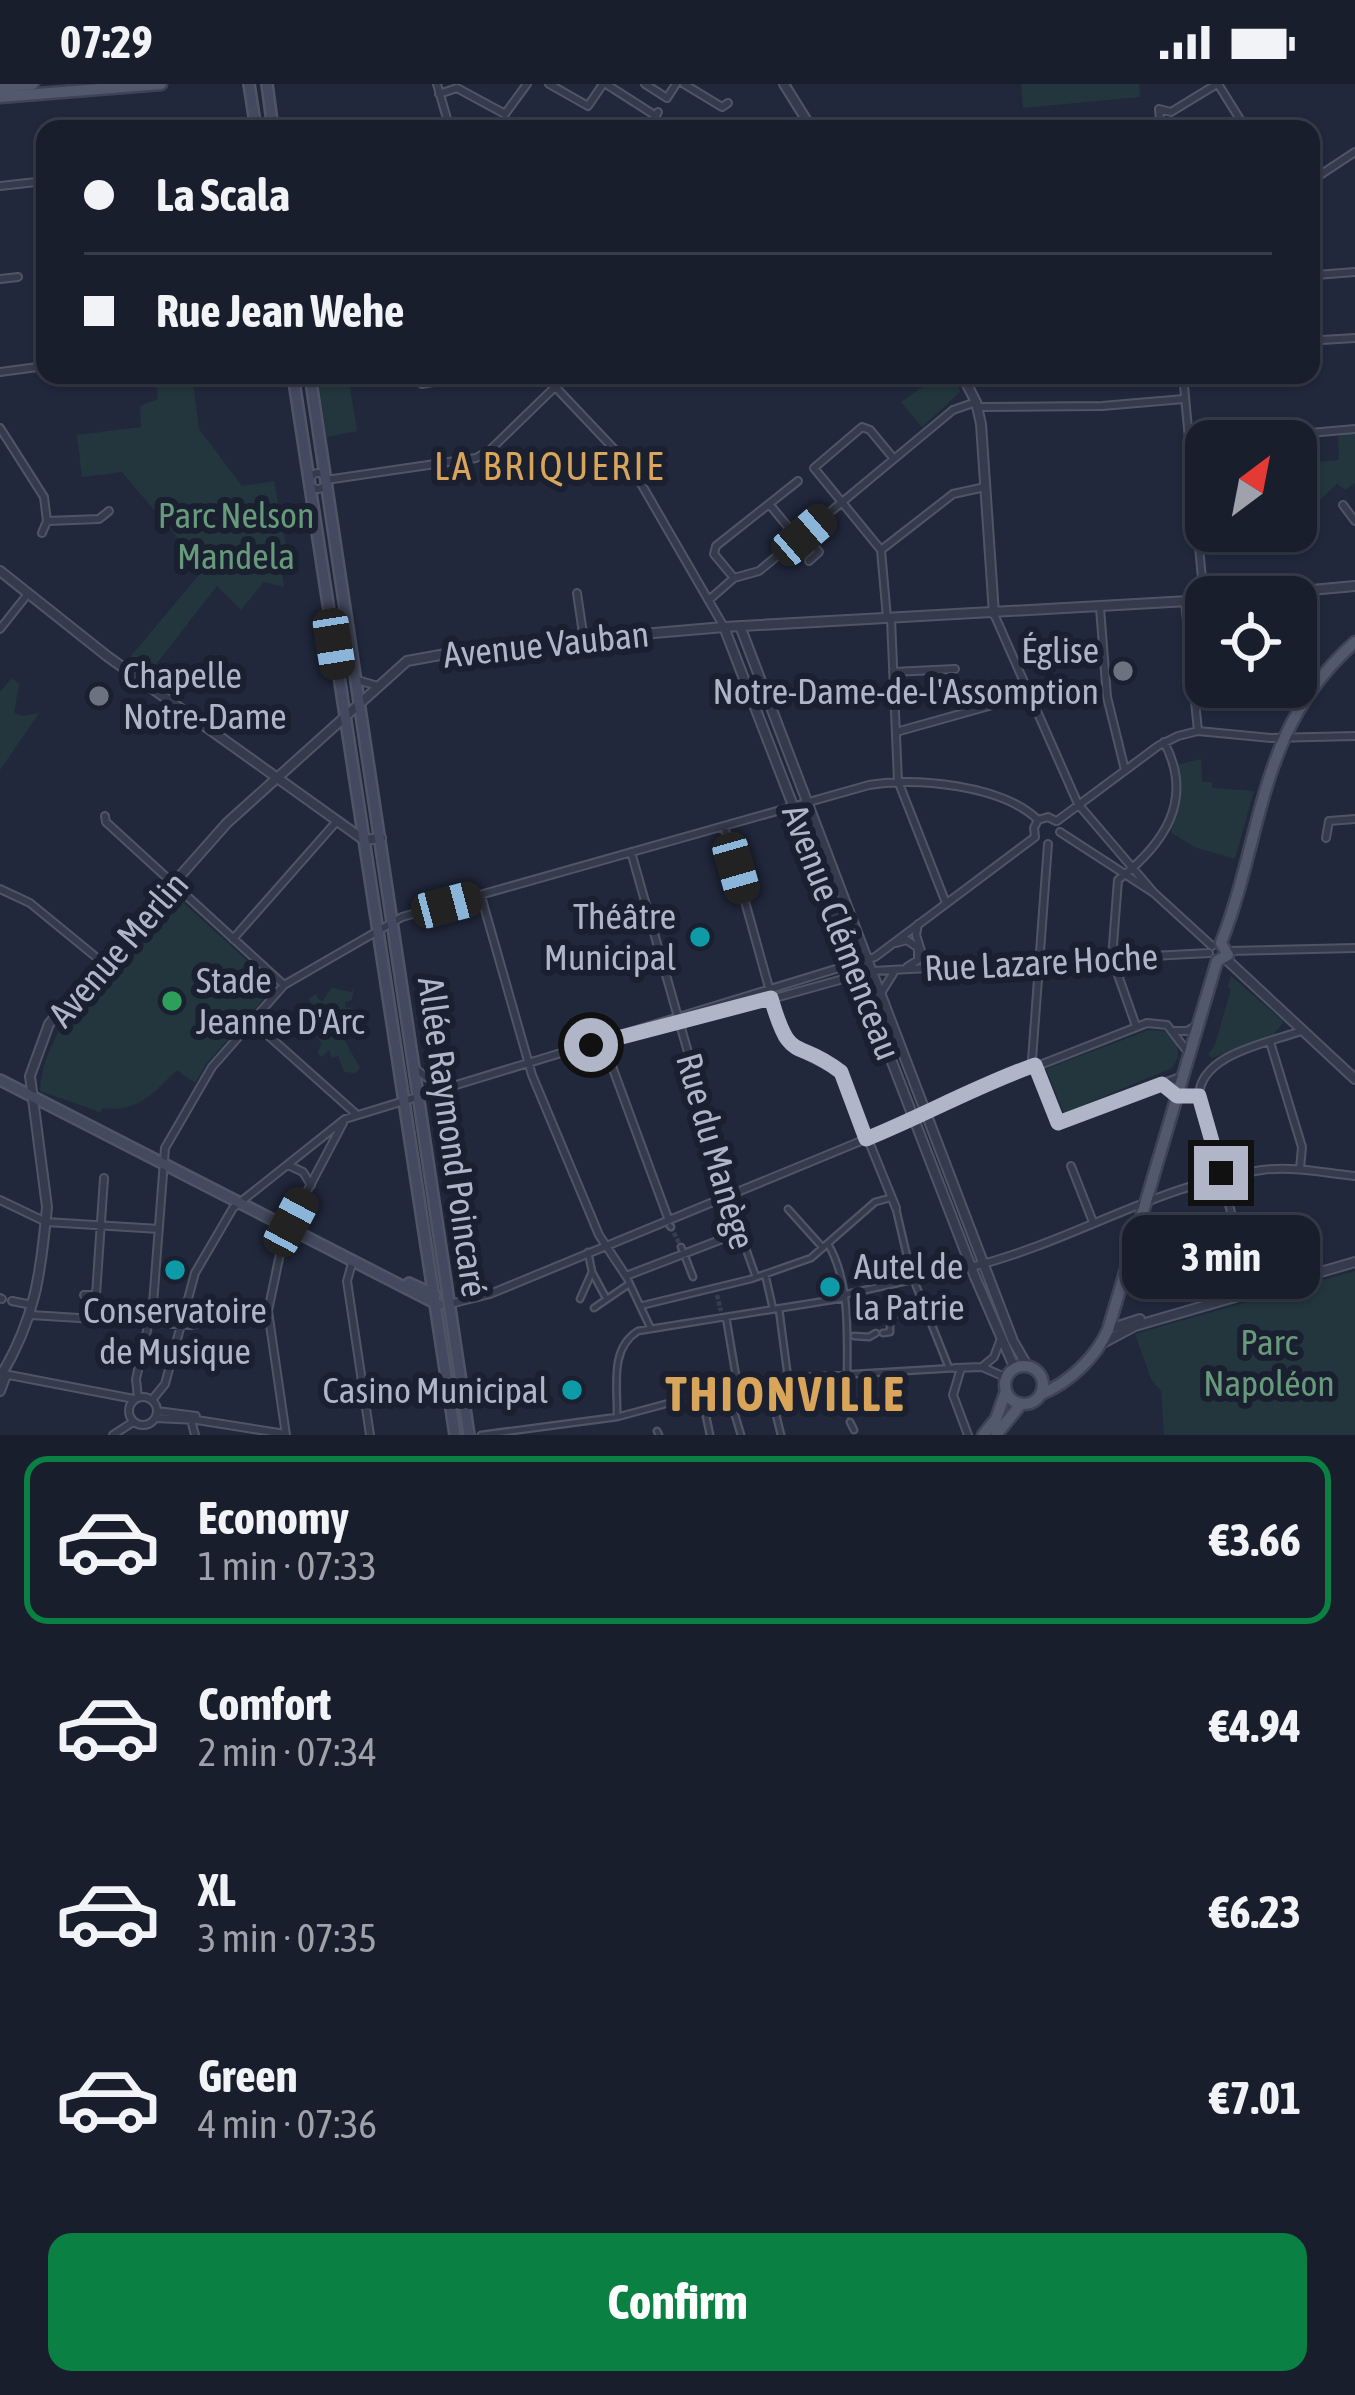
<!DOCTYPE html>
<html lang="en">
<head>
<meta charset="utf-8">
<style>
  :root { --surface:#191e2d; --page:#262b39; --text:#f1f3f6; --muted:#9fa2aa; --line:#373c49; --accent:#0b8043 }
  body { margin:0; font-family:"Asap Condensed",sans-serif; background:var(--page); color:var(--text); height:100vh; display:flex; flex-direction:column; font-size:45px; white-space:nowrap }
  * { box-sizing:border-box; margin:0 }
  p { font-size:39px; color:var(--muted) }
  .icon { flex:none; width:66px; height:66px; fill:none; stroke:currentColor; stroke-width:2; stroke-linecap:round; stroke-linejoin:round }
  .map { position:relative; height:1351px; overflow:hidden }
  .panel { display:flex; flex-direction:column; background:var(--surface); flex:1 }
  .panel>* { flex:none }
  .top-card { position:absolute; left:36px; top:36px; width:1284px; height:264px; border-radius:24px; box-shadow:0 3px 9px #0004,0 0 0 3px var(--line); display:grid; align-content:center; height:264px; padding:0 48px; background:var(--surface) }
  .needle { width:78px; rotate:32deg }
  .controls { position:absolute; left:1185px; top:336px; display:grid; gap:24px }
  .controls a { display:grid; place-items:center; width:132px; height:132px; border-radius:24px; background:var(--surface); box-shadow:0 3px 9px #0004,0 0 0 3px var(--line); font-size:60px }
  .end { position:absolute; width:54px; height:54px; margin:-27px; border:15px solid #b0b5c8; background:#111; box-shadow:0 0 0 6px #111 }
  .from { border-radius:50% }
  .bubble { position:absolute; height:84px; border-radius:24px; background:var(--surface); box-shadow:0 3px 9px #0004,0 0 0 3px var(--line); font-size:39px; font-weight:700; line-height:84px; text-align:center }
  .car { position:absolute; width:36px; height:72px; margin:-36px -18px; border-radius:15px; box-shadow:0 0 9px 3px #0007; background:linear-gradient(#222 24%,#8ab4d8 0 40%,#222 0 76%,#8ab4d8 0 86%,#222 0) }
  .top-card b { display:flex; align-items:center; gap:42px; height:114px; font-size:45px }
  .top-card b+b { border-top:3px solid var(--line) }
  .top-card i { width:30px; height:30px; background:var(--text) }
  ul { padding:21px 0 0; list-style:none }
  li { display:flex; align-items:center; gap:36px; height:168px; margin:0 24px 18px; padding:0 24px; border:6px solid transparent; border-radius:24px }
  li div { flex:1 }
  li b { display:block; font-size:45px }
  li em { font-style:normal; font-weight:700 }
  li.on { border-color:var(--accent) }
  li>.icon { width:108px; height:108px; stroke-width:1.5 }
  .primary-button { display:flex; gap:24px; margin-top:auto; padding:24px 48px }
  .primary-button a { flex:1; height:138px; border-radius:24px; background:var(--accent); color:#fff; font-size:48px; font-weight:700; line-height:138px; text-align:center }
  .status { display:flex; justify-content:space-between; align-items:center; height:84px; padding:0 60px; background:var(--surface); direction:ltr }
  .status svg { height:33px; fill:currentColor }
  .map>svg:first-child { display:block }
  .green { fill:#23363d }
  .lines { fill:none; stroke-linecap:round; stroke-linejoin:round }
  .pedestrian-tunnel { stroke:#363d51; stroke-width:4.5; stroke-dasharray:4.5 2; stroke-linecap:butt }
  .pedestrian-casing { stroke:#505566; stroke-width:9 }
  .minor-casing { stroke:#505566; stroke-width:10 }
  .tertiary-casing { stroke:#505566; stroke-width:12 }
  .secondary-casing { stroke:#505566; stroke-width:14 }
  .primary-casing { stroke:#3e4455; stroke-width:15 }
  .pedestrian { stroke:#353b4c; stroke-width:4.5 }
  .minor { stroke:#353b4c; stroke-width:6 }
  .tertiary { stroke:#353b4c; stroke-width:8 }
  .secondary { stroke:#43495f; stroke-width:9 }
  .primary { stroke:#53596c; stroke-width:10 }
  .route { stroke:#b0b5c8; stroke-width:15 }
  .worship-dot { fill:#6b7280; stroke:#1a2030; stroke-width:4.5 }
  .culture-dot { fill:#0f9aa8; stroke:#1a2030; stroke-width:4.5 }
  .leisure-dot { fill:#2e9e5b; stroke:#1a2030; stroke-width:4.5 }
  .labels { text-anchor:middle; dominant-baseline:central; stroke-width:12; stroke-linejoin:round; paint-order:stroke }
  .park-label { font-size:36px; fill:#669a7a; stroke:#1a2030 }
  .street-label { font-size:36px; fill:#b0b5c8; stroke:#1a2030 }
  .poi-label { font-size:36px; fill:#b0b5c8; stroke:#1a2030; text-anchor:end }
  .neighbourhood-label { font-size:39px; letter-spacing:3px; fill:#d8a55b; stroke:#1a2030 }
  .district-label { font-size:48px; font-weight:bold; letter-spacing:3px; fill:#d8a55b; stroke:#1a2030 }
</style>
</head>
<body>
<div class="status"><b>07:29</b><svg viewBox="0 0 49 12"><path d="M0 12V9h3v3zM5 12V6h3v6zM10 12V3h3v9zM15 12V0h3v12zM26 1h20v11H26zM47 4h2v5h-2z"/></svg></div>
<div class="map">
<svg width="1355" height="1351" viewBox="0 0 1355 1351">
  <rect width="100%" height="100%" fill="#21283c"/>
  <!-- green -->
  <path class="green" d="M 1021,0 L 1139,0 L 1140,13 L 1023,24 Z
    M 155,291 L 192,291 L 199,345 L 242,402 L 274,397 L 290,482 L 281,484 L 284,503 L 264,498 L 241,526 L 217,502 L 147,592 L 126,578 L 204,485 L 122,388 L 82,393 L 77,351 L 141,343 L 140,322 L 158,315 Z
    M 317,291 L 348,291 L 357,347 L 327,353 Z
    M 940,291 L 954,291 L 960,308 L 922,343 L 901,318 Z
    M 1355,349 L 1355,399 L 1345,406 L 1337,400 L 1296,439 L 1296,380 L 1339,376 L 1338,352 Z
    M 12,594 L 19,600 L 14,629 L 23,632 L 39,629 L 0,686 L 0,608 Z
    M 1201,675 L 1202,698 L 1212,698 L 1212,704 L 1254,707 L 1235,775 L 1195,763 L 1171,749 L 1179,711 L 1177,681 Z
    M 175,811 L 275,902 L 206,980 L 195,999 L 177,986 C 153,1008 140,1029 103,1024 L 100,1028 L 40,1007 C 41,938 130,862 175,811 Z
    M 1231,892 L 1284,938 L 1274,950 L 1212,974 L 1208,970 L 1215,961 L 1231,905 L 1228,903 Z
    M 354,902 L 352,916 L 345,918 L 345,924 L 354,923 L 350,927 L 352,942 L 361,941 L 363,945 L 341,950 L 360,984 L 355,989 L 344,988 L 338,972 L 332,974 L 329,966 L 322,973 L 317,969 L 322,959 L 313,949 L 308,954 L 297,942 L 291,947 L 284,941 L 308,935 L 294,928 L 299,922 L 304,924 L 302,918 L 306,922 L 311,920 L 309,915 L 316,910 L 319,916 L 323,917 L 331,904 L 352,908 Z
    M 1149,946 L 1164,947 L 1177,960 L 1178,973 L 1172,984 L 1064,1029 L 1046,985 Z
    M 1355,1187 L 1355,1351 L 1164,1351 L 1161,1307 L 1151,1295 L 1135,1250 Z"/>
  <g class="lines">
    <!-- pedestrian-tunnel -->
    <path class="pedestrian-tunnel" d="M 671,1143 L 681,1163
      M 717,1211 L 721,1227"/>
    <defs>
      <path id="pedestrian" d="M 788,1125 L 823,1164
        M 896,1125 L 911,1189 L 949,1284
        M 670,1142 L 671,1143
        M 733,1146 L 742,1154 L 756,1193
        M 828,1160 C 856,1208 844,1275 848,1329
        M 681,1163 L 682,1165
        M 686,1175 L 693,1193
        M 592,1188 L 606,1214
        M 765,1190 L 773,1225
        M 626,1192 L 650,1243
        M 580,1215 L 592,1188 L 588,1168
        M 640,1222 L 751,1195 L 811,1174 L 875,1118 L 890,1114
        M 594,1224 L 629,1200
        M 779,1225 L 788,1294
        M 726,1233 L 738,1304
        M 883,1249 L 890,1248 L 890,1232 L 912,1227
        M 854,1252 L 869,1253 L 876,1249
        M 768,1298 L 781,1351
        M 727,1305 L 741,1351
        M 706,1332 L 710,1351
        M 617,1333 C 618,1303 609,1265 638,1247 L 844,1214 L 847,1210 L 971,1183
        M 850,1338 L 854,1346
        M 657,1347 L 659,1351
        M 481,1351 L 617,1333 L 710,1308 L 788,1294 L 955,1284"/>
      <path id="minor" d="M 437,0 L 450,45
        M 549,0 L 588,22 L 603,0
        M 606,0 L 656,32
        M 645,0 L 667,14 L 676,0
        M 684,0 L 722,23 L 728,19
        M 1218,0 L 1246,45
        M 439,10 L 457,4 L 505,30 L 527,0
        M 648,45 L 658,28
        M 789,45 L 807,36
        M 1161,45 L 1159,25 L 1171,28 L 1217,0
        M 1311,97 L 1355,68
        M 0,102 L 45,97
        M 1316,191 L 1355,188
        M 0,195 L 18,193
        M 1322,256 L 1355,254
        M 0,288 L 45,282
        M 421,291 L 422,300 L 472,291
        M 544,291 L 632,384 L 724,543
        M 1183,291 L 1204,516
        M 978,323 L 1102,322 L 1184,315
        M 0,344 L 44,413 L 47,437
        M 1220,357 L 1355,345
        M 1190,360 L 1206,358
        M310 397a8 8 0 1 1 16 0a8 8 0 1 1-16 0Z
        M 326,396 L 476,374 L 490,366 L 555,303
        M 770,421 L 798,455
        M 1343,421 L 1355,437
        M 42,449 L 47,437 L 99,435 L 109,427
        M 804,450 L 819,468 L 809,477
        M 881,466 L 953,410 L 985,403
        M 734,494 L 714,470 L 716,462 L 798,397
        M 577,509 L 584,556
        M 710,515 L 734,494 L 759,487 L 953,326 L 976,318
        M 1185,517 L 1198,647
        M 1100,524 L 1107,613 L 1125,686
        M 994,530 L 1078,720 L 1154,809
        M 887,534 L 881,466 L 814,384 L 862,343 L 870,346 L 894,375
        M 891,535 L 898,697 L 946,819
        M 0,545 L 27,511
        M 893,588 L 955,585
        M 357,596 L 378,602
        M 896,648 L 1028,611
        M 105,732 L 106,738 L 284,901
        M 1057,737 L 1158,662 L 1178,652 L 1198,647 L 1271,654 L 1355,652
        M 724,742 L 783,954 L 790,962 L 841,989 L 896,1124
        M 1060,748 L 1154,809 L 1212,862
        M 1035,753 L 1034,744 L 1038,736 L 1048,733 L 1056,737
        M 1326,754 L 1329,737 L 1355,735
        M 1048,760 L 1032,976 L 1057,1039 L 1180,993
        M 0,805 L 30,819 L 102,878
        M 481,812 L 532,991 L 599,1151 L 626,1192 L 725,1154 L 736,1137 L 631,768
        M 918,840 L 916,851 L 923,873 L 941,882
        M 233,855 L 337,737
        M 896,859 L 907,856 L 918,864
        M 1228,867 L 1355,864
        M 907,883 L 918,876 L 918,864
        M 881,909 L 894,888
        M 253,938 L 355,1029
        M 681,940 L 872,887 L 1209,869
        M 1136,942 L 1112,874 L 1118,796 C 1164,760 1195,716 1164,658
        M 1175,947 L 1187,947 L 1199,940
        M 603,958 L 668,1134
        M 1270,958 L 1302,1063 L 1300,1085
        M 416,985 L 427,994 L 450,1000
        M 1165,1002 L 1177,1012 L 1199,1012
        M 925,1026 L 1147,939 L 1167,941 L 1187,967
        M 288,1081 L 303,1088 L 311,1101
        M 1071,1082 L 1093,1138
        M 0,1116 L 46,1138 L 159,1145
        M 353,1176 L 347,1197 L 370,1351
        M 971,1183 C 1070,1159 1160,1099 1262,1086 C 1294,1082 1324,1089 1355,1092
        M 1253,1208 L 1199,1012 C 1200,970 1268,959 1301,947
        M 84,1211 L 96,1211 L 104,1094
        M 0,1214 L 2,1215
        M 12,1217 L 32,1221
        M 450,1220 L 490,1210 L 907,1038 L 913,1032
        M 31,1231 L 190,1241 L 268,1227
        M 982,1283 L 994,1273 L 1000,1257
        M 955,1284 L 982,1283 L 1007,1294
        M 961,1284 L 953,1311 L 968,1351
        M 4,1290 L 134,1315
        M129 1327a14 14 0 1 1 28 0a14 14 0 1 1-28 0Z
        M 138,1314 L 136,1295 L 153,1220 L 165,1064 L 212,983 L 284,901 L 402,833 L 869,701 C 917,693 1002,701 1038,736
        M 152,1316 L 165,1300 L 195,1189 L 233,1124 L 345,1035 L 875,873 L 1035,753
        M 157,1327 L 196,1332
        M 190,1332 L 195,1351
        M 155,1334 L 197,1336 L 285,1350
        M 113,1351 L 133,1338
        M 286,1351 L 268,1227 L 284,1151 L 343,1039"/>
      <path id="tertiary" d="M 784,0 L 812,45
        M 962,291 L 976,318 L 981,340 L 994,530
        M 0,487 L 107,572 L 364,756 L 381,754
        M 1233,513 L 1355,502
        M 740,542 L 1013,1257 L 1028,1283
        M 724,543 L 975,1193 L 1015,1285
        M 1226,875 L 1355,995
        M 1109,1245 L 1140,1235
        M 1103,1259 L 1135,1242 L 1355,1178
        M 0,1293 C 35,1236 41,1189 47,1123 L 30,992 L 49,940 L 227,739 L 407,577 L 479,564 L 724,543 L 1206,516
        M 0,1307 L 6,1291"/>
      <path id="secondary" d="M 249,0 L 256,45
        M 267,0 L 273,45
        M 293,291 L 455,1351
        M 310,291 L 469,1351
        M 0,996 L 439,1221
        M 409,1199 L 435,1211"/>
      <path id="primary" d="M 0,3 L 33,0
        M 0,13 L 161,0
        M 1221,859 C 1265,746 1257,645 1355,558
        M1005 1301a19 19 0 1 1 38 0a19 19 0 1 1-38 0Z
        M 1041,1310 C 1069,1299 1096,1273 1108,1246 L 1217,877 L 1228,871 L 1221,859
        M 983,1351 L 996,1335 L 1006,1307
        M 996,1351 L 1021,1320"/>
    </defs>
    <!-- pedestrian casing -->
    <use href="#pedestrian" class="pedestrian-casing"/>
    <!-- minor casing -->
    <use href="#minor" class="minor-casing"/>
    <!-- tertiary casing -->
    <use href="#tertiary" class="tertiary-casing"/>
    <!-- secondary casing -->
    <use href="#secondary" class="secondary-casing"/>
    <!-- primary casing -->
    <use href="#primary" class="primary-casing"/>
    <!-- pedestrian -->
    <use href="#pedestrian" class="pedestrian"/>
    <!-- minor -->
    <use href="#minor" class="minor"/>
    <!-- tertiary -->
    <use href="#tertiary" class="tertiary"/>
    <!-- secondary -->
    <use href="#secondary" class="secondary"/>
    <!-- primary -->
    <use href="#primary" class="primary"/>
  </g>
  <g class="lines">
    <!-- route -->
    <path class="route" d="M 591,961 L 771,914 C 791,983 795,952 841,988 L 866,1055 C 923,1032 976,1002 1035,981 L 1058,1039 L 1162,1000 L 1177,1012 L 1199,1012 L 1221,1089"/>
  </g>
  <!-- markers -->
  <g class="worship-dot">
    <circle cx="1123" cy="587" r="12"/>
    <circle cx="99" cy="612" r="12"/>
  </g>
  <g class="culture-dot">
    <circle cx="700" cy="853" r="12"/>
    <circle cx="175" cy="1186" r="12"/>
    <circle cx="830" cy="1203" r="12"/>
    <circle cx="572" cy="1306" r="12"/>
  </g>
  <circle class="leisure-dot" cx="172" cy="917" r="12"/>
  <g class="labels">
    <!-- park labels -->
    <g class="park-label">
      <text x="236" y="431">Parc Nelson<tspan x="236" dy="41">Mandela</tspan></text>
      <text x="1269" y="1258">Parc<tspan x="1269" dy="41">Napoléon</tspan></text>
    </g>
    <!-- street labels -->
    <g class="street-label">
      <text transform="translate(546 560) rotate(-6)">Avenue Vauban</text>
      <text transform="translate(842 848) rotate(69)">Avenue Clémenceau</text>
      <text transform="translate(118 865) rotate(-49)">Avenue Merlin</text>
      <text transform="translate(1041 878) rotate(-3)">Rue Lazare Hoche</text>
      <text transform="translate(453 1053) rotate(82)">Allée Raymond Poincaré</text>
      <text transform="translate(716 1067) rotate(74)">Rue du Manège</text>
    </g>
    <!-- poi labels -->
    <g class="poi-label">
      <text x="1099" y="566">Église<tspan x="1099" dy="41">Notre-Dame-de-l'Assomption</tspan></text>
      <text x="123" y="591" text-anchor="start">Chapelle<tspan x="123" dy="41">Notre-Dame</tspan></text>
      <text x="676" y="832">Théâtre<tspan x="676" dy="41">Municipal</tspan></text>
      <text x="196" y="896" text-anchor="start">Stade<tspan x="196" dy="41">Jeanne D'Arc</tspan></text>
      <text x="854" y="1182" text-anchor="start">Autel de<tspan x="854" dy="41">la Patrie</tspan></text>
      <text x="175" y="1226" text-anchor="middle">Conservatoire<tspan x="175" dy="41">de Musique</tspan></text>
      <text x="548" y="1306">Casino Municipal</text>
    </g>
    <!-- neighbourhood labels -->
    <g class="neighbourhood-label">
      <text x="550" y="382">LA BRIQUERIE</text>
    </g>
    <!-- district labels -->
    <g class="district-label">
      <text x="786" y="1309">THIONVILLE</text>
    </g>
  </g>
</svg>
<div class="controls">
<a><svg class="needle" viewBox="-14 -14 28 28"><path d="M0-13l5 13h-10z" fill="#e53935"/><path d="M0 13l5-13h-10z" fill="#9fa2aa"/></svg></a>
<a><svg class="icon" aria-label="locate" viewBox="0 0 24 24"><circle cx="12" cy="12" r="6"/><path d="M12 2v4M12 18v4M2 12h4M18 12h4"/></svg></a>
</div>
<i class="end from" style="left:591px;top:961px"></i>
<i class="end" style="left:1221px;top:1089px"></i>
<div class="bubble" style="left:1122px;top:1131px;width:198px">3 min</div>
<i class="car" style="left:804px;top:451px;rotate:49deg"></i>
<i class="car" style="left:334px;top:560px;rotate:171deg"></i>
<i class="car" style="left:736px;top:784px;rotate:164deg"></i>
<i class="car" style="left:447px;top:821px;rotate:75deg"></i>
<i class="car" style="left:291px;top:1138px;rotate:28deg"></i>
<div class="top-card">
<b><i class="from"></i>La Scala</b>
<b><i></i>Rue Jean Wehe</b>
</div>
</div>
<section class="panel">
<ul>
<li class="on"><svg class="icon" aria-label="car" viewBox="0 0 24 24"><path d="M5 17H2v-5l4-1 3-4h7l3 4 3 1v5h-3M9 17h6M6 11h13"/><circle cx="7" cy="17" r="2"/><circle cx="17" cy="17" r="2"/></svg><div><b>Economy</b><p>1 min · 07:33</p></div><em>€3.66</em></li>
<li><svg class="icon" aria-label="car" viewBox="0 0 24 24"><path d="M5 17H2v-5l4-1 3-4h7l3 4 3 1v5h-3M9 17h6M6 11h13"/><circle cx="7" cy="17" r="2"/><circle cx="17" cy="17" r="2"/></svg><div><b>Comfort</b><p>2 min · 07:34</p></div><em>€4.94</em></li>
<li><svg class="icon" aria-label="car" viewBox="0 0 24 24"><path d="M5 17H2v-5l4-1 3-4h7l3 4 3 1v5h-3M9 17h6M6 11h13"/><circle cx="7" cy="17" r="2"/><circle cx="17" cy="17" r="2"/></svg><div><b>XL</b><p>3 min · 07:35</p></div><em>€6.23</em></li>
<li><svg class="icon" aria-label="car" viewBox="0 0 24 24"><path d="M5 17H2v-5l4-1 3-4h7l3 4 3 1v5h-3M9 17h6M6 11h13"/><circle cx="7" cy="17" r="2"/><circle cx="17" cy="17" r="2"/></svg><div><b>Green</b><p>4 min · 07:36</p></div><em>€7.01</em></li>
</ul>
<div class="primary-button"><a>Confirm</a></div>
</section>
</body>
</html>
